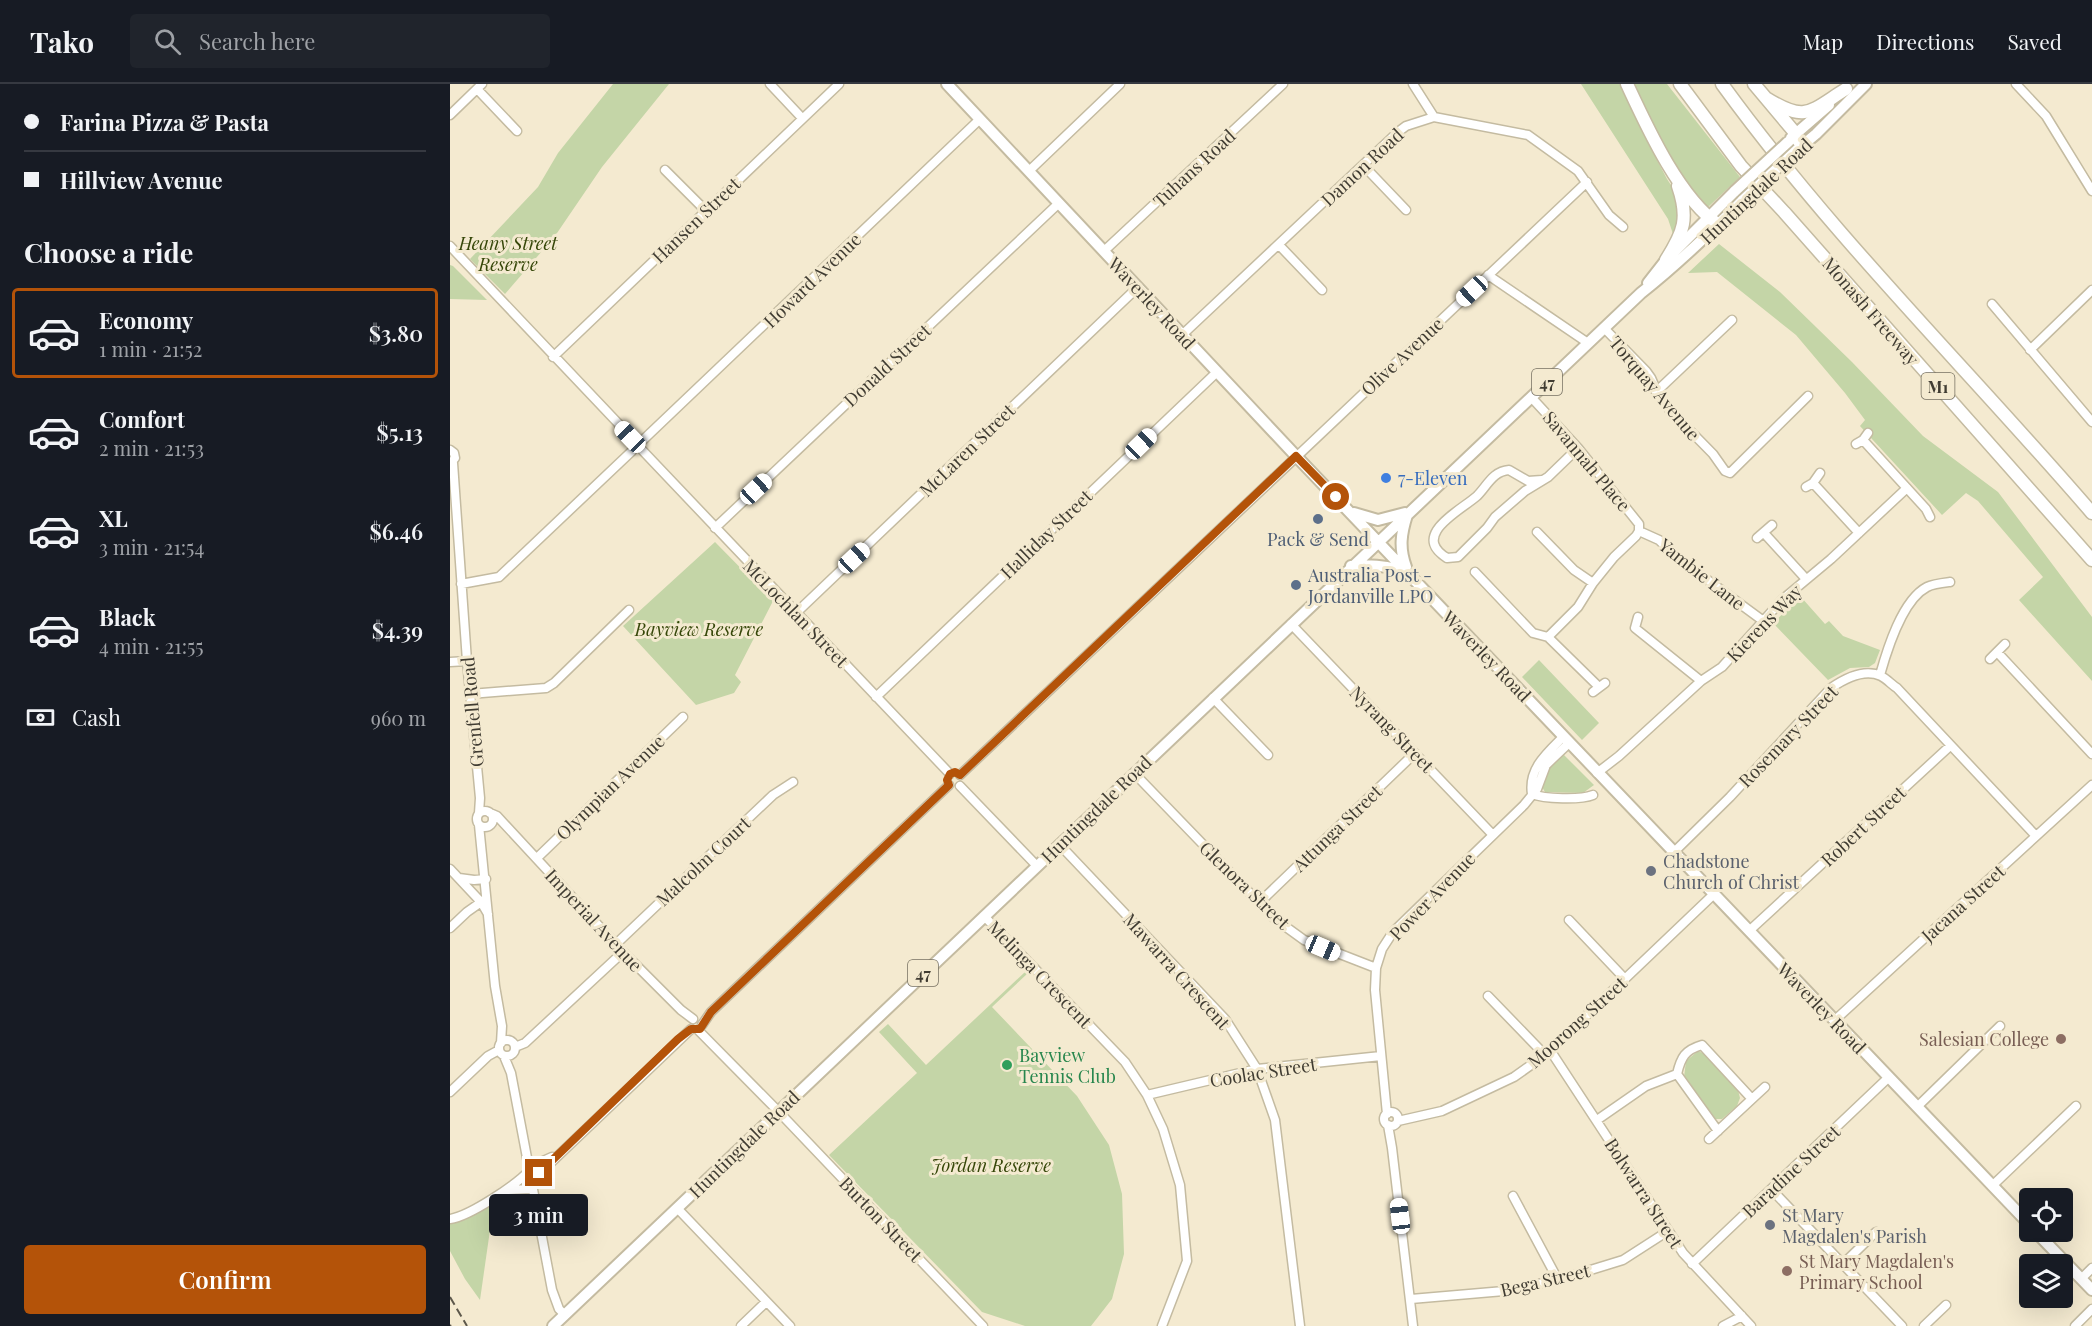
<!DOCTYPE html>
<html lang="en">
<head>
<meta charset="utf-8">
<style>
  :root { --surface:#171b24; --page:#20242c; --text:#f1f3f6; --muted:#9ea1a6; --line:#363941; --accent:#b45309 }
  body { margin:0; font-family:"Playfair Display",serif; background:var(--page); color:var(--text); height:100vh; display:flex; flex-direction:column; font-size:22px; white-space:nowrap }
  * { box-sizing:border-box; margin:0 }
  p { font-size:20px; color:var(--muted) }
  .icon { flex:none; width:33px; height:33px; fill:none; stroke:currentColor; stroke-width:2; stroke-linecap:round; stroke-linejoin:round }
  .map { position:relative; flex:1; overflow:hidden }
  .drawer { display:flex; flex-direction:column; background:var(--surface); width:450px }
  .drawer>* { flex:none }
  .hud { display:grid; align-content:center; height:132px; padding:0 24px; background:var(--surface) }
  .controls { position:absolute; left:1569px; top:1104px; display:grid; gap:12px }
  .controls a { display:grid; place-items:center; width:54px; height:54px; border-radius:6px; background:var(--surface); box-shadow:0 6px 24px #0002; font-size:30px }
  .end { position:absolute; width:27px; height:27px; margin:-14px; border:8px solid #b45309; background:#fff; box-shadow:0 0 0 3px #fff }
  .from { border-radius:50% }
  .bubble { position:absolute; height:42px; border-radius:6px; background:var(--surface); box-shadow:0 6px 24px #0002; font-size:20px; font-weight:600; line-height:42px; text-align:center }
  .car { position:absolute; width:18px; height:36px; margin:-18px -9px; border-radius:8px; box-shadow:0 0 4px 2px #0007; background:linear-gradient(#fff 24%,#345 0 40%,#fff 0 76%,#345 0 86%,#fff 0) }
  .hud b { display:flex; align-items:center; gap:21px; height:57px; font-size:22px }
  .hud b+b { border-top:2px solid var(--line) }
  .hud i { width:15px; height:15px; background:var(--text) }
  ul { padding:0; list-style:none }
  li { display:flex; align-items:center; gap:18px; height:90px; margin:0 12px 9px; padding:0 12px; border:3px solid transparent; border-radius:6px }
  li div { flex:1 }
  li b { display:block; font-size:22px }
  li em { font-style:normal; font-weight:600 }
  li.active { border-color:var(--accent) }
  li>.icon { width:54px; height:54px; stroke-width:1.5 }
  h2 { padding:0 24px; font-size:27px; line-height:72px }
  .pay { display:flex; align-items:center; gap:15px; height:66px; padding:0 24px; font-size:22px }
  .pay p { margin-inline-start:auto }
  .cta { display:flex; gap:12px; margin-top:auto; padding:12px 24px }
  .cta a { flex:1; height:69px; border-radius:6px; background:var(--accent); color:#fff; font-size:24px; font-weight:600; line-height:69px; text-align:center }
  header { display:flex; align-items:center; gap:36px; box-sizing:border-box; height:84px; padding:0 30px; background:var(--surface); border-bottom:2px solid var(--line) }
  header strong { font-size:28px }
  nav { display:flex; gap:33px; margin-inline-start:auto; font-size:21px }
  .search { width:420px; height:54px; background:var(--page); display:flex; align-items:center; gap:15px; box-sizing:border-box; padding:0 21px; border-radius:6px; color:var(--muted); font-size:22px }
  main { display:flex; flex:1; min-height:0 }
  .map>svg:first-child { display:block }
  .green { fill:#c4d5a7 }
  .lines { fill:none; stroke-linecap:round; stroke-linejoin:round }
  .minor-casing { stroke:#c4bba1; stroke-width:11 }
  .major-casing { stroke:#c4bba1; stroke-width:14 }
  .highway-casing { stroke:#c4bba1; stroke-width:15 }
  .minor { stroke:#fff; stroke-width:8 }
  .major { stroke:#fff; stroke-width:10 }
  .highway { stroke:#fff; stroke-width:12 }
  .rail { stroke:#5d584b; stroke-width:2; stroke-dasharray:9 4.5; stroke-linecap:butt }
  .major-bridge-casing { stroke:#c4bba1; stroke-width:14; stroke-linecap:butt }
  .major-bridge { stroke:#fff; stroke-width:10 }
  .route { stroke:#b45309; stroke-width:8 }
  .shop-dot { fill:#3f7fe0; stroke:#f4ead0; stroke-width:2 }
  .service-dot { fill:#5c6f8a; stroke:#f4ead0; stroke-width:2 }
  .worship-dot { fill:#6b7280; stroke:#f4ead0; stroke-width:2 }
  .education-dot { fill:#8d6e63; stroke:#f4ead0; stroke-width:2 }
  .leisure-dot { fill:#2e9e5b; stroke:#f4ead0; stroke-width:2 }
  .labels { text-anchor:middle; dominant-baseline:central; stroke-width:6; stroke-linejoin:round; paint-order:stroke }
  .shield { fill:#f4ead0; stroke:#767061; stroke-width:1.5 }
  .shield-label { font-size:16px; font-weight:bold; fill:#403c32 }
  .street-label { font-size:18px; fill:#403c32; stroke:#f4ead0 }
  .park-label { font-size:18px; font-style:italic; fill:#364709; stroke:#f4ead0 }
  .shop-label { font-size:18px; fill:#366cbe; stroke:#f4ead0; text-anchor:start }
  .service-label { font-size:18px; fill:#4e5e75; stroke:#f4ead0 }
  .worship-label { font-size:18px; fill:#5b616d; stroke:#f4ead0; text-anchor:start }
  .education-label { font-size:18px; fill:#785e54; stroke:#f4ead0; text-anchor:end }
  .leisure-label { font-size:18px; fill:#27864d; stroke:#f4ead0; text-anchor:start }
</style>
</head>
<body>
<header>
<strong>Tako</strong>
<div class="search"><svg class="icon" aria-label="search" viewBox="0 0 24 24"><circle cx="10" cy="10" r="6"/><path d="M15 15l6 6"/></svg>Search here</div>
<nav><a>Map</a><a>Directions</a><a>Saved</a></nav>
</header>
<main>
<section class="drawer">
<div class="hud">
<b><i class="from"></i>Farina Pizza &amp; Pasta</b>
<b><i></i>Hillview Avenue</b>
</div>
<h2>Choose a ride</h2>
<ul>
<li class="active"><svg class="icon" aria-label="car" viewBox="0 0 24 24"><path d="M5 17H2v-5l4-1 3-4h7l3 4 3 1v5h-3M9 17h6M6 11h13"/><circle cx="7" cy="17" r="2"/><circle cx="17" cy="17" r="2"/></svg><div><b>Economy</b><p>1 min · 21:52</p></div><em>$3.80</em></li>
<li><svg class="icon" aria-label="car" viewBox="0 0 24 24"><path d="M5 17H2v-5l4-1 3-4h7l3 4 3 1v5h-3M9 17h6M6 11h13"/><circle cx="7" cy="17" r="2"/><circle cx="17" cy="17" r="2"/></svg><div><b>Comfort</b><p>2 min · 21:53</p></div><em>$5.13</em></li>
<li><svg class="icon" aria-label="car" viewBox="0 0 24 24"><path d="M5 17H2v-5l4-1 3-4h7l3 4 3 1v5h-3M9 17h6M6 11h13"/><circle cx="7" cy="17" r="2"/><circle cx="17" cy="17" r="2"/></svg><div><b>XL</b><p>3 min · 21:54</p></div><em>$6.46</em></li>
<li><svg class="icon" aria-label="car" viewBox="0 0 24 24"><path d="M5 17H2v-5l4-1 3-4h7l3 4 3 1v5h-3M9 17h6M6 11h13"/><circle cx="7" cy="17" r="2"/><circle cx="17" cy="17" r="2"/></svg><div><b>Black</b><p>4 min · 21:55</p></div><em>$4.39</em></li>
</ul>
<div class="pay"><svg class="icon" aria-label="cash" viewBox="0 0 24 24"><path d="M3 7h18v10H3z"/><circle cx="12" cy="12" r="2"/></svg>Cash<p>960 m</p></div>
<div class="cta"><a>Confirm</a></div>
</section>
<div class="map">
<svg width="1642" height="1242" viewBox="0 0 1642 1242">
  <rect width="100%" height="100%" fill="#f4ead0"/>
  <!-- green -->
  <path class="green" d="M 163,0 L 219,0 L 152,83 L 105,152 L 55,210 L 20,175 L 88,103 L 108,69 Z
    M 1131,0 L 1172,0 L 1197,57 L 1217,95 L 1230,115 L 1229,137 L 1223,150 L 1218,135 Z
    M 1182,0 L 1217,0 L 1290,93 L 1256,125 L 1253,124 L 1219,72 Z
    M 1269,160 L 1330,208 L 1402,278 L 1473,352 L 1548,408 L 1642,533 L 1642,597 L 1569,516 L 1593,493 L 1528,417 L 1516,409 L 1492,431 L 1410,342 L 1415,336 L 1395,309 L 1346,251 L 1267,188 L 1238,189 Z
    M 0,181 L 3,182 L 37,216 L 0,215 Z
    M 265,458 L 323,517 L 285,591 L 291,598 L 284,609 L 246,621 L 173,542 Z
    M 1351,513 L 1375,540 L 1379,537 L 1393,552 L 1430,566 L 1425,579 L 1419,583 L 1400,584 L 1378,596 L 1323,539 Z
    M 1089,576 L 1149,639 L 1132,656 L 1072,593 Z
    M 1112,671 L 1114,671 L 1144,701 L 1133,709 L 1095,708 C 1085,695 1102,679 1112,671 Z
    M 575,888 L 577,890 L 542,923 L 627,1012 L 659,1061 L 672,1110 L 674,1170 L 662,1215 L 641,1242 L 575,1242 L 532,1228 L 379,1071 L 467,989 L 429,948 L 438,940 L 476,981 Z
    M 1248,967 L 1257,971 L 1288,1006 L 1290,1014 L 1287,1022 L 1272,1035 L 1265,1035 L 1234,993 L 1236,977 Z
    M 41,1120 L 43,1125 L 30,1216 L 15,1195 L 0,1167 L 0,1139 L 6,1138 Z"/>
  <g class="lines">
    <defs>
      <path id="minor" d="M 320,0 L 352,34
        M 963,0 L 984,33
        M 1566,0 L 1596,32 L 1642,107
        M 27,5 L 67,47
        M 0,31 L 32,0
        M 913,81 L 956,126
        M 215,86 L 255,126
        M 579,87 L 670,0
        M 829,161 L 872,206
        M 0,162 L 183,355
        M 654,167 L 833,0
        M 1038,191 L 1138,259
        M 1542,220 L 1642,338
        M 1154,244 L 1196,287 L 1201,294 L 1211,317 L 1263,370 L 1275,387 L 1280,389 L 1358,312
        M 732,251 L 948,48 L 956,42 L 984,33 L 1078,51 L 1128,87 L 1159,131 L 1173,143
        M 1580,266 L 1642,206
        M 103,273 L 389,0
        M 1206,308 L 1282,236
        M 1081,313 L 1128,364 L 1189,440 L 1189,447 L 1186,452 L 1164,473 L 1143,499 L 1128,523 L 1098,553
        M 193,356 L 530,35
        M 1413,356 L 1476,425 L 1480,433
        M 1406,360 L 1413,356 L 1418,349
        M 0,366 L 4,369 L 5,374 L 0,380
        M 193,367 L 500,690
        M 3,379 L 17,577 L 30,714 L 29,729
        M 1092,396 L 1078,397 L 1059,386 C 1043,387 1037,402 1027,412 C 1010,427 960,451 997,474 L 1008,473 L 1037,444 L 1045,433 L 1075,407 L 1098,393 L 1128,364
        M 1363,399 L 1409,449
        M 1356,403 L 1363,399 L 1370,389
        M 265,444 L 609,119
        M 1189,447 L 1209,456 L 1229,475 L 1312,536
        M 1087,448 L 1124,486 L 1143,499
        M 1314,449 L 1356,495
        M 1307,454 L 1322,441
        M 1025,488 L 1083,549 L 1098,553 L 1149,603
        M 11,500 L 49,493 L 182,367
        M 346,529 L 688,203
        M 1188,533 L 1185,544 L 1251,597
        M 841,540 L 1043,751
        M 1547,568 L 1642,670
        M 1540,575 L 1555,560
        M 0,578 L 17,577
        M 1430,591 C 1437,566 1452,516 1477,503 C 1483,500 1492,499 1500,498
        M 1143,608 L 1155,599
        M 20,610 L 96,604 L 104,599 L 179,526
        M 426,613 L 767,288
        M 763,614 L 818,671
        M 684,689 L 825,835 L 854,856 L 926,884
        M 1147,689 L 1169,672 L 1251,597 L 1272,583 L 1333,515 L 1381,475 L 1457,404
        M 510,691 L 1137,98
        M 510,702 L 587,782
        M 1082,710 C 1078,685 1097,669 1113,653
        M 1082,710 C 1094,715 1131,716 1143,711
        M27 735a8 8 0 1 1 16 0a8 8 0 1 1-16 0Z
        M 40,729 L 47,732 L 173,868 L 231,926 L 243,935
        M 29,741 L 45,902 L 52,942 L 51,959
        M 609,760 L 775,935 L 807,985 L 825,1036 L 850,1242
        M 1224,768 L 1280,713 L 1381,604 C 1394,595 1414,584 1431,592 C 1437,595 1442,601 1447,604 L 1586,752
        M 87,774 L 233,633
        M 0,785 L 31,818 L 38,830
        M 9,794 L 24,796 L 36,795
        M 809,819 L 965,669
        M 534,832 L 675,978 L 697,1011 L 713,1045 L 730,1101 L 737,1177 L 712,1242
        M 1119,836 L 1175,895
        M 0,844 L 17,828 L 34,816
        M 1299,847 L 1500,662
        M 166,860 L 323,711 L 343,698
        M 1038,912 L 1095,971
        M 1385,936 L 1642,701
        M 252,941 L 261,928 L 499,701
        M 248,946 L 328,1027 L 533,1242
        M49 964a8 8 0 1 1 16 0a8 8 0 1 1-16 0Z
        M 65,963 L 75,959 L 173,868
        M 1100,966 L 1233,1169 L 1301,1242
        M 54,972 L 61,989 L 102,1206 L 109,1225 L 115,1231
        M 1227,990 C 1231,973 1235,966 1252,961 L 1302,1015 L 1315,1003
        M 1227,990 L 1268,1047
        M 0,1008 L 38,972 L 49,966
        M 697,1011 L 807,985 L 931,972
        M 1467,1023 L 1550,942
        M934 1035a7 7 0 1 1 14 0a7 7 0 1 1-14 0Z
        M 937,1030 L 925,906 L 926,884 L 932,865 L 943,848 L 1074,721 L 1087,705 L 1096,681 L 1119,659
        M 1147,1036 L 1196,1002 L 1227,990
        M 948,1037 L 992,1027 L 1064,993 L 1095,971 L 1264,810
        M 938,1041 L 942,1064 L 963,1242
        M 1259,1055 L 1302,1015
        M 79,1079 L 91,1078 L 102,1073
        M 81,1094 L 91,1088 L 241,945
        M 1542,1102 L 1626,1022
        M 1321,1105 L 1452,1242
        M 56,1106 L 82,1105
        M 1063,1112 L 1108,1196
        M 227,1124 L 340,1242
        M 0,1135 C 20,1132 66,1101 80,1086
        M 1242,1180 L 1439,993
        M 1393,1180 L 1426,1148
        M 1631,1195 L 1642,1184
        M 961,1215 L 1054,1207 L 1108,1196 L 1173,1176 L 1218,1147
        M 291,1242 L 316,1218
        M 1273,1242 L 1292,1232
        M 1474,1242 L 1496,1221
        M 1625,1242 L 1642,1225"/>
      <path id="major" d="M 497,0 L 846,372 L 1580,1141
        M 1341,54 L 1379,21
        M 1348,65 L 1366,50 L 1416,0
        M 1198,199 L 1216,176 L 1285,107
        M 904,429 L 928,436 L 955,429
        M 901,482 C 920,480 937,481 955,488
        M 956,483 C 949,464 951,450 957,431
        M 1586,1148 L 1642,1206
        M 103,1242 L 1191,209 C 1228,180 1260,149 1293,116"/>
      <path id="highway" d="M 1177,0 C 1197,43 1229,114 1269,141
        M 1230,0 L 1291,82 L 1334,128 L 1642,476
        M 1272,0 C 1383,153 1519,286 1642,429
        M 1304,0 L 1346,50 L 1348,65
        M 1316,14 C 1356,39 1359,28 1396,5
        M 1216,176 C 1234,148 1239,134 1228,102"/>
    </defs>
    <!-- minor casing -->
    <use href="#minor" class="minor-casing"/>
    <!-- major casing -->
    <use href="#major" class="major-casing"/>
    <!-- highway casing -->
    <use href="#highway" class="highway-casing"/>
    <!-- minor -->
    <use href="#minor" class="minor"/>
    <!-- major -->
    <use href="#major" class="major"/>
    <!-- highway -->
    <use href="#highway" class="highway"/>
    <!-- rail -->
    <path class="rail" d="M 0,1213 L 17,1242
      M 0,1241 L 1,1242"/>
    <defs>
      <path id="major-bridge" d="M 1285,107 L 1338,58
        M 1293,116 L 1348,65"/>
    </defs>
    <!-- major-bridge casing -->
    <use href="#major-bridge" class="major-bridge-casing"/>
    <!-- major-bridge -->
    <use href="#major-bridge" class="major-bridge"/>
  </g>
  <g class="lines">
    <!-- route -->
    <path class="route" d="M 89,1089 L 228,955 L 241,945 L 250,945 L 261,928 L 499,701 L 497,696 L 500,690 L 505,688 L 510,691 L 846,372 L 886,413"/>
  </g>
  <!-- markers -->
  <circle class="shop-dot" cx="936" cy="394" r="6"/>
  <g class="service-dot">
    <circle cx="868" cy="435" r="6"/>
    <circle cx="846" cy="501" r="6"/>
  </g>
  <g class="worship-dot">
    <circle cx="1201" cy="787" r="6"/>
    <circle cx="1320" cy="1141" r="6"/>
  </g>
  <g class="education-dot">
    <circle cx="1611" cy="955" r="6"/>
    <circle cx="1337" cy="1187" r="6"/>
  </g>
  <circle class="leisure-dot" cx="557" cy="981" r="6"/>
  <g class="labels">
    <!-- shield labels -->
    <g class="shield">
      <rect x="1082" y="285" width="30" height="26" rx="4.5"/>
      <rect x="1471.5" y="289" width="33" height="26" rx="4.5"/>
      <rect x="458" y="876" width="30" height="26" rx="4.5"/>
    </g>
    <g class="shield-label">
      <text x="1097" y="298">47</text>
      <text x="1488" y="302">M1</text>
      <text x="473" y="889">47</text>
    </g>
    <!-- street labels -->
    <g class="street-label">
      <text transform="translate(912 83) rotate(-43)">Damon Road</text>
      <text transform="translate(744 84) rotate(-43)">Tuhans Road</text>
      <text transform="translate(1306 107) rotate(-43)">Huntingdale Road</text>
      <text transform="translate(246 136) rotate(-44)">Hansen Street</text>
      <text transform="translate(362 196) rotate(-44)">Howard Avenue</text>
      <text transform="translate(702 219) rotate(47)">Waverley Road</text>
      <text transform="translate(1421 227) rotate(49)">Monash Freeway</text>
      <text transform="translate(952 272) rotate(-43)">Olive Avenue</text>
      <text transform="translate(437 281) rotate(-43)">Donald Street</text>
      <text transform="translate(1205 304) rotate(50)">Torquay Avenue</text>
      <text transform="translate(517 366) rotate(-44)">McLaren Street</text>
      <text transform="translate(1137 377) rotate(50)">Savannah Place</text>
      <text transform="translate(596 450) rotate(-44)">Halliday Street</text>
      <text transform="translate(1252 490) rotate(38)">Yambie Lane</text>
      <text transform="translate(346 529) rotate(46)">McLochlan Street</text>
      <text transform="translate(1314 539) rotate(-46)">Kierens Way</text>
      <text transform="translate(1037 572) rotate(46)">Waverley Road</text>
      <text transform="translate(22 628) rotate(-95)">Grenfell Road</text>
      <text transform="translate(942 645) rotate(46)">Nyrang Street</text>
      <text transform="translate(1338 652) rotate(-46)">Rosemary Street</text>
      <text transform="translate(160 703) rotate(-44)">Olympian Avenue</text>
      <text transform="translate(646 725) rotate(-44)">Huntingdale Road</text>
      <text transform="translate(1413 742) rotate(-43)">Robert Street</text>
      <text transform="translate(887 744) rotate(-44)">Attunga Street</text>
      <text transform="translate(253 777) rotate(-43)">Malcolm Court</text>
      <text transform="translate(795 801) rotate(44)">Glenora Street</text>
      <text transform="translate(982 812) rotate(-46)">Power Avenue</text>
      <text transform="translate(1513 819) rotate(-42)">Jacana Street</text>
      <text transform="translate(144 836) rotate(47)">Imperial Avenue</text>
      <text transform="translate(727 887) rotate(48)">Mawarra Crescent</text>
      <text transform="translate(590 890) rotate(46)">Melinga Crescent</text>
      <text transform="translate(1372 924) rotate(46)">Waverley Road</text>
      <text transform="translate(1127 938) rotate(-42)">Moorong Street</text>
      <text transform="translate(813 988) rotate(-9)">Coolac Street</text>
      <text transform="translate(294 1060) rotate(-44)">Huntingdale Road</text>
      <text transform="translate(1341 1087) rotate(-43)">Baradine Street</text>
      <text transform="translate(1194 1109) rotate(57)">Bolwarra Street</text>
      <text transform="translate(431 1135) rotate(46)">Burton Street</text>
      <text transform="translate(1095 1196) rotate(-13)">Bega Street</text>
    </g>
    <!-- park labels -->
    <g class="park-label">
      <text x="58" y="159">Heany Street<tspan x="58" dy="21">Reserve</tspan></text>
      <text x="249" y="545">Bayview Reserve</text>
      <text x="541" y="1081">Jordan Reserve</text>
    </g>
    <!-- shop labels -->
    <g class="shop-label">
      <text x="948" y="394">7-Eleven</text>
    </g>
    <!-- service labels -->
    <g class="service-label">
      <text x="868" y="455">Pack &amp; Send</text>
      <text x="858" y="491" text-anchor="start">Australia Post -<tspan x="858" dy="21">Jordanville LPO</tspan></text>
    </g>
    <!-- worship labels -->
    <g class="worship-label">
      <text x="1213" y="777">Chadstone<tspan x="1213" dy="21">Church of Christ</tspan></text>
      <text x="1332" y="1131">St Mary<tspan x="1332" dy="21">Magdalen's Parish</tspan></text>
    </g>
    <!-- education labels -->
    <g class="education-label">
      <text x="1599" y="955">Salesian College</text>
      <text x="1349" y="1177" text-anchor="start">St Mary Magdalen's<tspan x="1349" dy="21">Primary School</tspan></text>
    </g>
    <!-- leisure labels -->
    <g class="leisure-label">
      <text x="569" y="971">Bayview<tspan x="569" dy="21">Tennis Club</tspan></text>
    </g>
  </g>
</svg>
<div class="controls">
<a><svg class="icon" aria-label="locate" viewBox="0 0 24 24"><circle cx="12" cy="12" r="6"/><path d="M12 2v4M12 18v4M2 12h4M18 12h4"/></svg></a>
<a><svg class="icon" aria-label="layers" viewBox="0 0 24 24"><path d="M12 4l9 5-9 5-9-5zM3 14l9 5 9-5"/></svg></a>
</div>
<i class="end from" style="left:886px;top:413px"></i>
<i class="end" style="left:89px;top:1089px"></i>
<div class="bubble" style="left:39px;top:1110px;width:99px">3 min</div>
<i class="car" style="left:1022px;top:207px;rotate:227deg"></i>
<i class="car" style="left:180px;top:353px;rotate:316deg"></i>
<i class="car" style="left:691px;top:360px;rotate:46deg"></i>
<i class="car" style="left:306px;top:405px;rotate:47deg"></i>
<i class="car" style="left:404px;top:474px;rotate:47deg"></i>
<i class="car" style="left:873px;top:864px;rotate:113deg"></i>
<i class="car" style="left:950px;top:1132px;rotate:353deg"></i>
</div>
</main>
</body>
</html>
